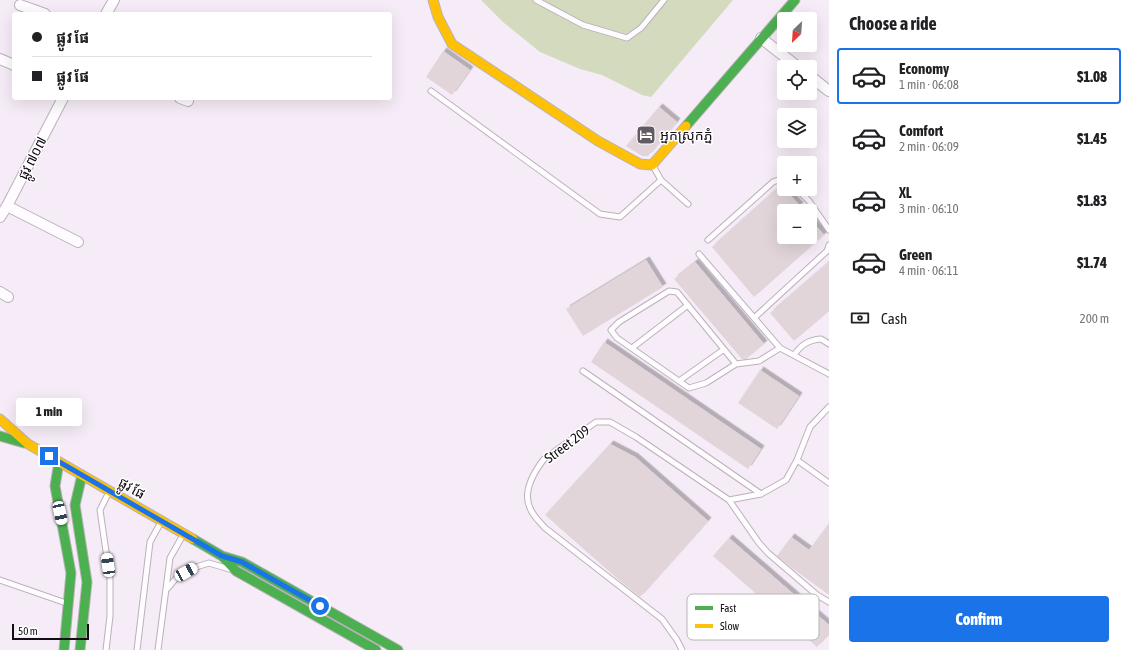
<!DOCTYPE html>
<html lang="en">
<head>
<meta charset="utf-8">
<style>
  :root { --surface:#fff; --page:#f6f6f6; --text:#202124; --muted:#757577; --line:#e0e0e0; --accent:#1a73e8 }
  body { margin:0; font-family:"Asap Condensed","Noto Sans Khmer",sans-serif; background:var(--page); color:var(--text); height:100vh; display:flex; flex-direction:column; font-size:15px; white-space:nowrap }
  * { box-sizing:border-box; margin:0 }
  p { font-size:13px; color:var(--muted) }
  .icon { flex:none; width:22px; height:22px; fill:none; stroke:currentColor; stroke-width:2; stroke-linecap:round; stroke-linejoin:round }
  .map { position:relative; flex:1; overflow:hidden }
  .sheet { display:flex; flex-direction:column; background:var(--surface); width:300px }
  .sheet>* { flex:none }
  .top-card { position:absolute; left:12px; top:12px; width:380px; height:88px; border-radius:4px; box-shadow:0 4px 16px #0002; display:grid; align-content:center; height:88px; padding:0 20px; background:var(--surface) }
  .needle { width:26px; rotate:205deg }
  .tools { position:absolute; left:777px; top:12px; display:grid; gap:8px }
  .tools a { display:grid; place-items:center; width:40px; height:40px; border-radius:4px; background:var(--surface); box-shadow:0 4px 16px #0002; font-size:20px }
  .scale { position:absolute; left:12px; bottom:10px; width:77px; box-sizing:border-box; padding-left:4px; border:2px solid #130d14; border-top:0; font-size:11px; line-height:14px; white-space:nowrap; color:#130d14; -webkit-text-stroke:3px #fff; paint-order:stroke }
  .end { position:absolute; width:18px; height:18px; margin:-9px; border:5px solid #1a73e8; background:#fff; box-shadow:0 0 0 2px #fff }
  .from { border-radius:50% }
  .bubble { position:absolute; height:28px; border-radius:4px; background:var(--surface); box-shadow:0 4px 16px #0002; font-size:13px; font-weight:800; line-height:28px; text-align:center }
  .car { position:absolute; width:12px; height:24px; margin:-12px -6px; border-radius:5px; box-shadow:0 0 3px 1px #0007; background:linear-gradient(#fff 24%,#345 0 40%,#fff 0 76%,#345 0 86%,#fff 0) }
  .top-card b { display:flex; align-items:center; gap:14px; height:38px; font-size:15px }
  .top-card b+b { border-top:1px solid var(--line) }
  .top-card i { width:10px; height:10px; background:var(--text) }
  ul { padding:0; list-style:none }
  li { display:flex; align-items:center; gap:12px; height:56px; margin:0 8px 6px; padding:0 12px; border:2px solid transparent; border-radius:4px }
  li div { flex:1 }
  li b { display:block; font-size:15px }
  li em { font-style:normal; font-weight:800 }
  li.selected { border-color:var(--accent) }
  li>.icon { width:36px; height:36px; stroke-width:1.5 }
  h2 { padding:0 20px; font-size:18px; line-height:48px }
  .pay { display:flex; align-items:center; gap:10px; height:44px; padding:0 20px; font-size:15px }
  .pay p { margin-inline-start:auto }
  .primary-button { display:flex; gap:8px; margin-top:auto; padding:8px 20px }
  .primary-button a { flex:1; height:46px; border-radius:4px; background:var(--accent); color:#fff; font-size:16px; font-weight:800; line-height:46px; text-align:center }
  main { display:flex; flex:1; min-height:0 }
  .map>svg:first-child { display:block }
  .green { fill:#d3dabe }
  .building { fill:#e1d5d9; filter:url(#shadow) }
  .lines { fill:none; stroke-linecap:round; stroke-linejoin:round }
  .lane-casing { stroke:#bab2ba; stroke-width:7 }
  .street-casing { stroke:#bab2ba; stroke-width:12 }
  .fast-casing { stroke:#bab2ba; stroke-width:11 }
  .slow-casing { stroke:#bab2ba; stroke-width:11 }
  .lane { stroke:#fefcfe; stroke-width:5 }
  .street { stroke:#fefcfe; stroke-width:10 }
  .fast { stroke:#4caf50; stroke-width:9 }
  .slow { stroke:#ffc107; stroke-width:9 }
  .route { stroke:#1a73e8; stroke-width:5 }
  .labels { text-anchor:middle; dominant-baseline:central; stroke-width:3; stroke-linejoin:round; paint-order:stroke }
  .poi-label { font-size:14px; fill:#130d14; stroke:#fff; text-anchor:start }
  .street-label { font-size:14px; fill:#130d14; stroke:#fff }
  .key { fill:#fff; stroke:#b8b6b8; stroke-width:1 }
  .key-label { font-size:11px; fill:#130d14 }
</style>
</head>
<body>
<main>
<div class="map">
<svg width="829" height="650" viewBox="0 0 829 650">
  <defs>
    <filter id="shadow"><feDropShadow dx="3.5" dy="-3.5" stdDeviation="0" flood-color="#0004"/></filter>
  </defs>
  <rect width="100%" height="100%" fill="#f6ecf7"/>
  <!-- green -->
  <path class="green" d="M 481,0 L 733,0 L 651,97 L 642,95 L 602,75 L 580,69 L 540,52 L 503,22 Z"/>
  <!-- building -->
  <path class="building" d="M 443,51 L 470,70 L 452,95 L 426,77 Z
    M 659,107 L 677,122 L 648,156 L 642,156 L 626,146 Z
    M 781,185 L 800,206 L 793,211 L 784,211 L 784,237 L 810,237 L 810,219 L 824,235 L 754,297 L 712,247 Z
    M 646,260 L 663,287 L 583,336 L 566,309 Z
    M 695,262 L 764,344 L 746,359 L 742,359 L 674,279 Z
    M 829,262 L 829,311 L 794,341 L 770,313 Z
    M 604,342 L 761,449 L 748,469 L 591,362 Z
    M 760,370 L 799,396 L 777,429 L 738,403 Z
    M 610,444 L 635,457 L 708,521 L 640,597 L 620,581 L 545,515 Z
    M 829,523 L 829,595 L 792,568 L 777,556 L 791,537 L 809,550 Z
    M 729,538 L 829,625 L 829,634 L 817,647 L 713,556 Z"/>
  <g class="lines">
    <defs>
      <path id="lane" d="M 536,0 L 583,25 L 627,38 L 641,28 L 664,0
        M 431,91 L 600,214 L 620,217 L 661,180
        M 653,166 L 661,180 L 688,204
        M 797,189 L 809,201 L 829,230
        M 708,240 L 773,182 L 781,179 L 784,179
        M 699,254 L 780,348 L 829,374
        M 754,318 L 827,251 L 829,245
        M 632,348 L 688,305
        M 794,355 C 801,345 808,340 821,339 L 829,344
        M 736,364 L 677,292 L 669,291 L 619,322 L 611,330 L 617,338 L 689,388 L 706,383 L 736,364 L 759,361 L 780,348
        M 583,371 L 761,494
        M 679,381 L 723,350
        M 797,460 L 829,483
        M 729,500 L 761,494 L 786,480 L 797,460 L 810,427 L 829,407
        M 0,580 L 66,603
        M 167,589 L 178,576 L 193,568 L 209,563 L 229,569
        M 106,650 L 110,616 L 110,579 L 100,510 L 109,492
        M 137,650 L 150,542 L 161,522
        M 158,650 L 170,558 L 183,535
        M 682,650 L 677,640 L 662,619 L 545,528 C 540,522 533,516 530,508 C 522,491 534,472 544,459 L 596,422 L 610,422 L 636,437 L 729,500 L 759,543 L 768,553 L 817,595 L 829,602"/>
      <path id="street" d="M 20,5 L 45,14
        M 106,14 L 114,0
        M 761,38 L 798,67
        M 0,59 L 14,65
        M 810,76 L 829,91
        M 180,98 L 188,101
        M 7,206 L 78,242
        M 0,217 L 7,206 L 63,98
        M 0,292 L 8,297"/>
      <path id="fast" d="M 686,126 L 795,0
        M 0,436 L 24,443
        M 59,462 L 55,486 L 71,573 L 64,650
        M 193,539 L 222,556 L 242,562 L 398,650
        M 223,557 L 236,571 L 376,650
        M 80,650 L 87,582 L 75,505 L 82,475"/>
      <path id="slow" d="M 433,0 L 438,17 L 452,44 L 598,141 L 640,164 L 652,165 L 686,126
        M 0,419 L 28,444 L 193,539"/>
    </defs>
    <!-- lane casing -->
    <use href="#lane" class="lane-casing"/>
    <!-- street casing -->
    <use href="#street" class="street-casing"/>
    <!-- fast casing -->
    <use href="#fast" class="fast-casing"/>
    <!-- slow casing -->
    <use href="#slow" class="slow-casing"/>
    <!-- lane -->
    <use href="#lane" class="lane"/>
    <!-- street -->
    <use href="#street" class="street"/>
    <!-- fast -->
    <use href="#fast" class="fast"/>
    <!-- slow -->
    <use href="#slow" class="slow"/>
  </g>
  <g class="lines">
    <!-- route -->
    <path class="route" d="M 49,456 L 222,556 L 242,562 L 320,606"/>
  </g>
  <!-- icons -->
  <defs>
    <symbol id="hotel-square" viewBox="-11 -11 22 22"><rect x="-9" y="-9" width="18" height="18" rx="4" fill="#625b63" stroke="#fff"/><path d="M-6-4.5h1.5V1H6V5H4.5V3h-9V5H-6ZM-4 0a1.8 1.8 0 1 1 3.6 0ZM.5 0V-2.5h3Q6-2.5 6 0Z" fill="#fff"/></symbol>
  </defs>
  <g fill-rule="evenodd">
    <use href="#hotel-square" x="635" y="124" width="22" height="22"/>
  </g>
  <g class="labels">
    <!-- poi labels -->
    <g class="poi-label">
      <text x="660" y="135">អ្នកស្រុកភ្នំ</text>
    </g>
    <!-- street labels -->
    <g class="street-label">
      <text transform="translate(32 158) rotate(-63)">ផ្លូវ ៧០៧</text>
      <text transform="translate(567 444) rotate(-37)">Street 209</text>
      <text transform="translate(132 488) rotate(30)">ផ្លូវ ផែ</text>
    </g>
  </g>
  <!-- legend -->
  <rect x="687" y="594" width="132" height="46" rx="6" class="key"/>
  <rect x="695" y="606" width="18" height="4" fill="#4caf50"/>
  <rect x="695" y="624" width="18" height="4" fill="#ffc107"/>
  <g class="key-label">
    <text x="720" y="612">Fast</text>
    <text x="720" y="630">Slow</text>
  </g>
</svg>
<div class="tools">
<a><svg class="needle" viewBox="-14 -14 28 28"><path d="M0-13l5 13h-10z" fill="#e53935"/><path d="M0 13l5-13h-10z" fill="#757577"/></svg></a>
<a><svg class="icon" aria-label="locate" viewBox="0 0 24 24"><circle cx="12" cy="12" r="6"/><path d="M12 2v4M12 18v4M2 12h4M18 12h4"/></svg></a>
<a><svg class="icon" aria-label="layers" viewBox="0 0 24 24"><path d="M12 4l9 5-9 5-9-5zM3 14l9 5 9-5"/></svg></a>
<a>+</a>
<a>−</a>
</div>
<div class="scale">50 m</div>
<i class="end from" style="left:320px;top:606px"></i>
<i class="end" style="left:49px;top:456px"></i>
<div class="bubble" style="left:16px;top:398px;width:66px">1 min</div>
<i class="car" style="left:60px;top:513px;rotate:168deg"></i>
<i class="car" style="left:108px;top:565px;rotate:352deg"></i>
<i class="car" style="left:186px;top:572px;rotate:61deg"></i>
<div class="top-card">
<b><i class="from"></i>ផ្លូវ ផែ</b>
<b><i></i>ផ្លូវ ផែ</b>
</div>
</div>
<section class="sheet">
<h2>Choose a ride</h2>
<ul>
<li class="selected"><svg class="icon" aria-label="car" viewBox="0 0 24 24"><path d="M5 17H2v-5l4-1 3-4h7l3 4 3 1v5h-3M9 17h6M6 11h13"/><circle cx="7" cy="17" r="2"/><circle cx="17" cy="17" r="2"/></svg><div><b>Economy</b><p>1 min · 06:08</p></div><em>$1.08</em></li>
<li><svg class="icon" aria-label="car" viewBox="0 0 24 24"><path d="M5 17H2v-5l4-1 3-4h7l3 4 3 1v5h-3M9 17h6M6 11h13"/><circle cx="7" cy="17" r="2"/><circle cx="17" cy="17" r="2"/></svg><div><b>Comfort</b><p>2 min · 06:09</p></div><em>$1.45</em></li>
<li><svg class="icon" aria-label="car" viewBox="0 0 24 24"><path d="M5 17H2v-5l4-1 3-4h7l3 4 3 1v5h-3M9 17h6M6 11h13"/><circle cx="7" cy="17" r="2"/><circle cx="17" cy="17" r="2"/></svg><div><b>XL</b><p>3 min · 06:10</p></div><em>$1.83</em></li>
<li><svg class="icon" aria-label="car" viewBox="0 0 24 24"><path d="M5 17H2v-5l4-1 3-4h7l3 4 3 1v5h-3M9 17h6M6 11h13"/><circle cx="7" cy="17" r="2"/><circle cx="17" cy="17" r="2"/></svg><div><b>Green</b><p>4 min · 06:11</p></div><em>$1.74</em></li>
</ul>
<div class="pay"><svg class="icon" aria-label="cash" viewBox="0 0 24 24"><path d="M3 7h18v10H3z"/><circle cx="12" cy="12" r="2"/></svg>Cash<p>200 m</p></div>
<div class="primary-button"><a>Confirm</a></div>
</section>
</main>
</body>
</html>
